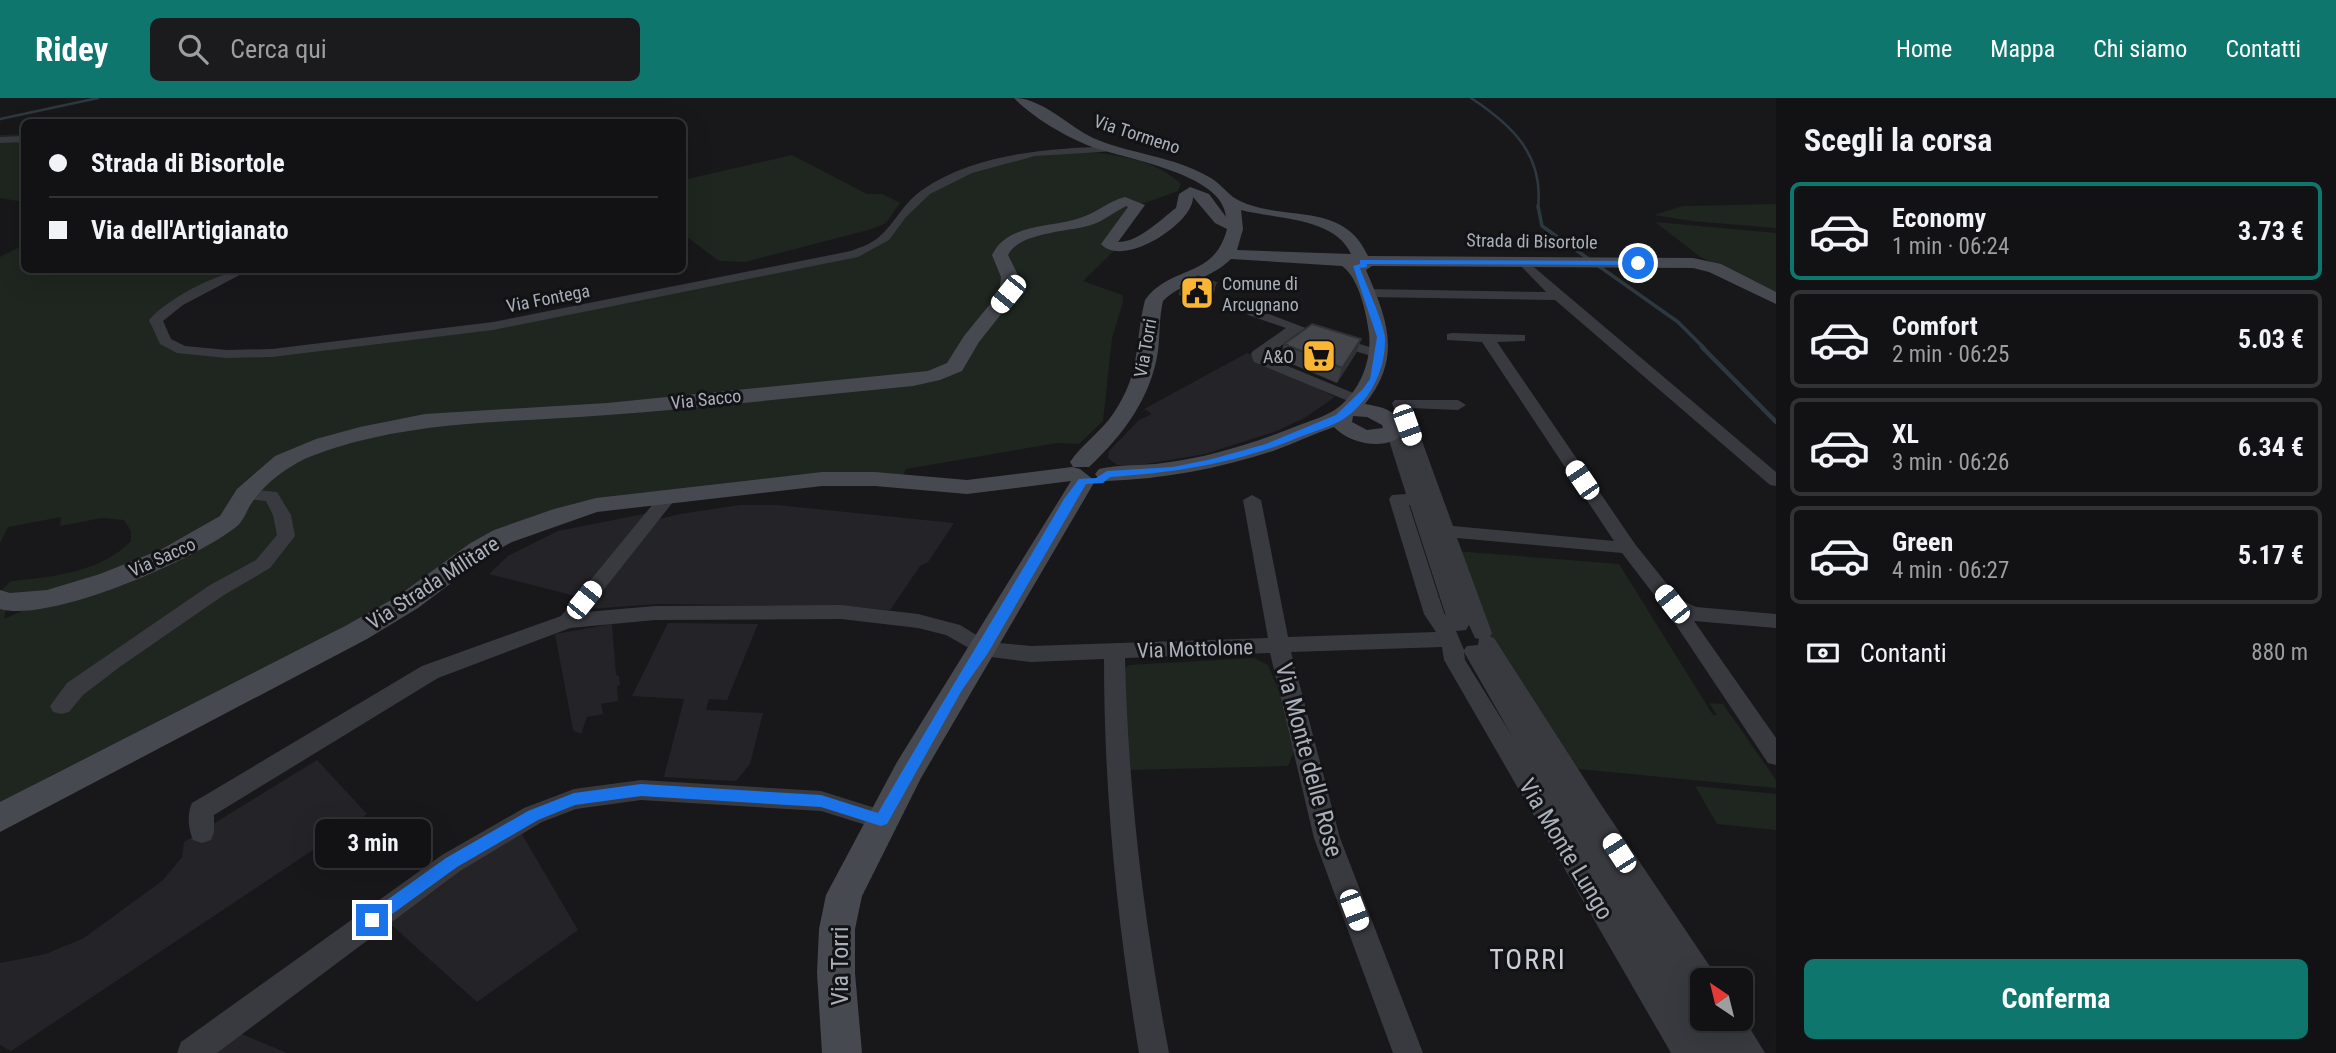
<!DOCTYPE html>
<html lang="it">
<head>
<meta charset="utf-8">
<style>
  :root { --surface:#121214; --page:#1b1b1d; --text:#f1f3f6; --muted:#9c9ea0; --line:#313234; --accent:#0f766e }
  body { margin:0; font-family:"Roboto Condensed",sans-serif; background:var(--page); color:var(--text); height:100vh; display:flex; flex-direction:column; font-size:26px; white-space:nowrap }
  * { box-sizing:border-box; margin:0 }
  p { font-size:23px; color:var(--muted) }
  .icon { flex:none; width:38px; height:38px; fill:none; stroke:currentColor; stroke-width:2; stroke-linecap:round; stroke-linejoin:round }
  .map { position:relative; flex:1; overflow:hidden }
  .panel { display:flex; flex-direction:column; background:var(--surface); width:560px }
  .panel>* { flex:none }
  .top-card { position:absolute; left:21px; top:21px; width:665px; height:154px; border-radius:10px; box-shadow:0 7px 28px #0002,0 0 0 2px var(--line); display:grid; align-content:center; height:154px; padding:0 28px; background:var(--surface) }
  .needle { width:46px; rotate:325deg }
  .buttons { position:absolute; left:1690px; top:870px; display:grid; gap:14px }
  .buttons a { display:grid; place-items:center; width:63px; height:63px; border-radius:10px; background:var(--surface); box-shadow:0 7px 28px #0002,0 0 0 2px var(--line); font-size:35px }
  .end { position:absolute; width:32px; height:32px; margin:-16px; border:9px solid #1a73e8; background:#fff; box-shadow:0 0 0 4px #fff }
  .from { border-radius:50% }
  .bubble { position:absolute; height:49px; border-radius:10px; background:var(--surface); box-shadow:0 7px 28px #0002,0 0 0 2px var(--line); font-size:23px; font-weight:700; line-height:49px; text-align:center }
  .car { position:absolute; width:21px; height:42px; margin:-21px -10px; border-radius:9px; box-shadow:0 0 5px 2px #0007; background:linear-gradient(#fff 24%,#345 0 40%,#fff 0 76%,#345 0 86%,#fff 0) }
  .top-card b { display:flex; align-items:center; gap:24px; height:66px; font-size:26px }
  .top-card b+b { border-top:2px solid var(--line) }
  .top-card i { width:18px; height:18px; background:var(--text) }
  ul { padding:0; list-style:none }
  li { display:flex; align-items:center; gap:21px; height:98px; margin:0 14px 10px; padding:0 14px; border:4px solid var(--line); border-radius:10px }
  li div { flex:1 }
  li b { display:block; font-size:26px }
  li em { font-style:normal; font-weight:700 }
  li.selected { border-color:var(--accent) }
  li>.icon { width:63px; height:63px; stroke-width:1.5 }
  h2 { padding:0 28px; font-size:32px; line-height:84px }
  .pay { display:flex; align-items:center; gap:18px; height:77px; padding:0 28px; font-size:26px }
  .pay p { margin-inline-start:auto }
  .button { display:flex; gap:14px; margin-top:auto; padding:14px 28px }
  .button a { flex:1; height:80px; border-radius:10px; background:var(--accent); color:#fff; font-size:28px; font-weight:700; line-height:80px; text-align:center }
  header { display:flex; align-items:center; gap:42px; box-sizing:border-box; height:98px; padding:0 35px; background:var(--accent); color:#fff }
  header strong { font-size:33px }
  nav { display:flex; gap:38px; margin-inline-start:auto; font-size:24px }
  .search { width:490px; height:63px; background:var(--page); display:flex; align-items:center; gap:18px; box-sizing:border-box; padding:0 24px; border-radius:10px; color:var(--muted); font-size:26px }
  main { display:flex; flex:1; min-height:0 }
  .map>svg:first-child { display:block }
  .built { fill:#242428 }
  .green { fill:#1e261f }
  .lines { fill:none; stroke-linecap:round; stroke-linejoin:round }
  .stream-far2 { stroke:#2e3840; stroke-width:2.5 }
  .stream-far1 { stroke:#2e3840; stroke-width:3.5 }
  .stream { stroke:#2e3840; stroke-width:4.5 }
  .street { fill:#393a40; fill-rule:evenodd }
  .secondary { fill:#474950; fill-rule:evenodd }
  .wall { fill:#3a3c40 }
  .shaded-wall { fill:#303134 }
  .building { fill:#44464b; stroke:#303134; stroke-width:2 }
  .route { fill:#1a73e8 }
  .labels { text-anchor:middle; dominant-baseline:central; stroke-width:6; stroke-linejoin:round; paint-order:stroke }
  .far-street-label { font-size:18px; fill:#aab0bb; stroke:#131316 }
  .far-poi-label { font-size:18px; fill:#aab0bb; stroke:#131316; text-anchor:start }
  .street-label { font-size:21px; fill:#aab0bb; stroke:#131316 }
  .near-street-label { font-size:24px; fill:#aab0bb; stroke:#131316 }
  .near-quarter-label { font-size:28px; letter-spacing:2px; fill:#cccfd7; stroke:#131316 }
</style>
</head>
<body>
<header>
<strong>Ridey</strong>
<div class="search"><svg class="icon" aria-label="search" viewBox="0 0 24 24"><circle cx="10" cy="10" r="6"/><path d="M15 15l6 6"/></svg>Cerca qui</div>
<nav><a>Home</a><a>Mappa</a><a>Chi siamo</a><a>Contatti</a></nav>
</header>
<main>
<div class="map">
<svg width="1776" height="955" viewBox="0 0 1776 955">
  <rect width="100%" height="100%" fill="#18181b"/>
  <!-- built -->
  <path class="built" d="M 1247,255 L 1335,299 L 1306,319 L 1277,333 L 1205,356 L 1133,368 L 1117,367 L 1108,360 L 1109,353 L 1139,322 L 1152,316 L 1144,311 Z
    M 740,407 L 777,407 L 954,425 L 928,464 L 920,468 L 890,512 L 844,508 L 658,506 L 574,512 L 579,499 L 489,476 L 508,458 L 558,433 L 649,415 L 648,424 L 680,416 Z
    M 668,525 L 758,526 L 727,602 L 709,601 L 706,612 L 763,615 L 750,666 L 736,683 L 664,679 L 684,601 L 632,598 Z
    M 612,526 L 616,577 L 619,578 L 620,587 L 617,588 L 618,603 L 601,606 L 603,616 L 587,619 L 581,636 L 573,632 L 555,536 Z
    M 317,662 L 367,716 L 11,953 L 0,947 L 0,865 L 46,856 L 84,840 L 162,783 L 182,759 L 184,744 Z
    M 520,733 L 578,832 L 477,904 L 385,821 Z
    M 232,932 L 287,955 L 201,955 Z"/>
  <!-- green -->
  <path class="green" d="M 24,36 L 24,104 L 0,100 L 0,37 Z
    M 1092,54 C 1124,58 1157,63 1181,86 L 1178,93 L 1145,105 L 1137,105 L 1109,145 L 1117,150 L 1083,183 L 1122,197 L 1123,204 L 1112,240 L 1103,323 L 1079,346 L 1057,345 L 906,371 L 902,379 L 842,377 L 639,395 L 575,405 L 486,440 L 350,530 L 52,677 L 0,707 L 0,509 L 6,511 L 4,521 L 45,502 L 0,494 L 11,483 C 53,479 101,474 131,443 L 131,433 L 124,422 L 102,420 L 60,428 L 61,419 L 8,429 L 0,445 L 0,159 L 24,147 L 24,172 L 243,172 L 167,212 L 157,230 L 182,252 L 272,255 L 552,218 L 874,148 L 902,117 L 939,86 L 1019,57 Z
    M 792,57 L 867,96 L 882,96 L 900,105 L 886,125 L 872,131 L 745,164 L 719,163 L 683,136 L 683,82 Z
    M 1776,106 L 1776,130 L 1692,123 L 1654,117 L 1683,108 Z
    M 1655,124 L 1776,135 L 1776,200 L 1699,158 Z
    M 1456,453 L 1619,466 L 1713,617 L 1717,617 L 1709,605 L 1723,606 L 1776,682 L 1776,690 L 1568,670 L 1490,542 Z
    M 1254,560 L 1268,567 L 1278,591 L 1294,654 L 1288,668 L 1126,672 L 1125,571 L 1129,567 Z
    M 1695,688 L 1776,696 L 1776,732 L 1717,726 Z"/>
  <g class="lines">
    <!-- stream-far2 -->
    <path class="stream-far2" d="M 1471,0 C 1512,27 1544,57 1538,110
      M 0,21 L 98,0"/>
    <!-- stream-far1 -->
    <path class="stream-far1" d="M 1538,108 L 1542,128 L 1678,224 L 1704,250"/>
    <!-- stream -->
    <path class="stream" d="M 1702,249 L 1776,324"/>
    <!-- street -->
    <path class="street" d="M 24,38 L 24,44 L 0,45 L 0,39 Z
      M 1113,48 L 1118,51 L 1116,53 L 1035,58 L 972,75 L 930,96 L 906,119 L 889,142 L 858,159 L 493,232 L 272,259 L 227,260 L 177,255 L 160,246 L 149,222 C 168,200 221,172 249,172 L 183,207 L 163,223 L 171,241 L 185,248 L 227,252 L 272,251 L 493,224 L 851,153 C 861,149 871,146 879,139 C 895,125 904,104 922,92 C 977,54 1049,51 1113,48 Z
      M 1523,160 L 1776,374 L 1776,388 L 1770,387 L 1555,202 L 1367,199 L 1361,195 L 1367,191 L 1546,194 L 1517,164 Z
      M 1253,210 L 1311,232 L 1304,236 L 1298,235 L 1266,259 L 1363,299 L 1366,302 L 1363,305 L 1353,305 L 1254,264 L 1251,256 L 1253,253 L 1286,230 L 1248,217 L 1246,214 Z
      M 1452,235 L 1525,237 L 1525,243 L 1497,244 L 1635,446 L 1679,501 L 1696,509 L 1776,516 L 1776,530 L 1694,523 L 1776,640 L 1776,667 L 1768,665 L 1674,524 L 1671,519 L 1672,514 L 1665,511 L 1622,455 L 1457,440 L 1492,535 L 1490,539 L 1494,540 L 1600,705 L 1713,873 L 1717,882 L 1703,882 L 1703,897 L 1696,894 L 1703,904 L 1703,920 L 1741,920 L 1741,916 L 1765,955 L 1671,955 L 1444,562 L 1442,549 L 1291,554 L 1340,740 L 1423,955 L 1393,955 L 1314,740 L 1270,555 L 1125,560 C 1128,693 1144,824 1169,955 L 1139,955 C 1117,824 1104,694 1104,561 L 1031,564 L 983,558 L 946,537 L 918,530 L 841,521 L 655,522 L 570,530 L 438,580 L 214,717 L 214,734 L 211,742 L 202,745 L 193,742 C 188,730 187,716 192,705 L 422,568 L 561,518 L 662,395 L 668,394 L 677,399 L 586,514 L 655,508 L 841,507 L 918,516 L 960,527 L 988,544 L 1031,548 L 1268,540 L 1243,402 L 1252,397 L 1261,402 L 1288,539 L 1436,534 L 1424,516 L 1389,401 L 1392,397 L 1406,396 L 1386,333 L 1394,328 L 1402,333 L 1392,305 L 1395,302 L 1458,302 L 1466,307 L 1458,312 L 1410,310 L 1453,428 L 1614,443 L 1482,244 L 1447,242 L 1447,236 ZM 1409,407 L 1410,407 L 1446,518 L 1444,515 ZM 1469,527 L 1475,540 L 1479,541 L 1478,547 L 1467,548 L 1464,552 L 1456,533 L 1466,532 ZM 1464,554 L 1512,638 L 1465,562 Z
      M 1333,238 L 1383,253 L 1385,256 L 1378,260 L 1328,245 L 1328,239 Z
      M 245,391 L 277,394 L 291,417 L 295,438 L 270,470 L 224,497 L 121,568 L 83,597 L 69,614 L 61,616 L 53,614 L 50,608 L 67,585 L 210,487 L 256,462 L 277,437 L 273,417 L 266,403 L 239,400 L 236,396 Z
      M 641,682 L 821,693 L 891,715 L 894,722 L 891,729 L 882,732 L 821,713 L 641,702 L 576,711 L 542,724 L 460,773 L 217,955 L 177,955 L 181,944 L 442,757 L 524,710 L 574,691 Z"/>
    <!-- secondary -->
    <path class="secondary" d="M 1014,0 C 1042,0 1068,28 1093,40 C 1130,56 1173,58 1209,79 C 1219,84 1225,93 1233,99 C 1277,127 1342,99 1368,158 L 1693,160 L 1721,166 L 1776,194 L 1776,206 L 1709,174 L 1693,170 L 1372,168 L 1366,172 C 1387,221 1403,259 1365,306 C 1383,309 1400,313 1405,333 C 1390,355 1349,346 1334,329 C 1313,336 1293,346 1273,353 C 1218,371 1164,381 1107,383 L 1099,381 L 1095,376 L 1099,371 C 1119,366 1142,368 1163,365 C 1211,359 1257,344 1302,326 C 1316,321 1329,317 1340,308 C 1361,291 1372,261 1369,235 C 1366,214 1359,180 1342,168 L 1231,161 C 1211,181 1182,184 1163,203 C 1159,220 1160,236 1158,253 C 1151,300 1123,337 1089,369 L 1073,369 L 1070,364 C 1082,346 1101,334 1113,316 C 1142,274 1134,246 1145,202 C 1171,166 1214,182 1227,131 L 1215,125 L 1193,99 C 1194,125 1123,171 1101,146 L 1128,109 L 1126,108 C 1114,114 1104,123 1091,127 C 1069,134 1019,134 1008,157 L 1019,179 L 1017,196 L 979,244 L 962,273 L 940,282 L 913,288 C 811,298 710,309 608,317 C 522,324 435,322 351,345 C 332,351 309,357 292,368 C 279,375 261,391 253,403 C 247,411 244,423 236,429 C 194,462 51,525 0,511 L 0,492 L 10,495 L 47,492 L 100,476 L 162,451 L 220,418 L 237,391 L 275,358 L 316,341 L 360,329 L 425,316 L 607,305 L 928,273 L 947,265 L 964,238 L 999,195 L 1001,179 L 992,157 C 1007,125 1051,130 1080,120 C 1096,115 1109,103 1125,99 L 1145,107 L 1118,144 C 1139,144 1160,122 1176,110 L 1179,96 L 1190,89 L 1209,96 L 1226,119 C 1223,74 1121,61 1087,47 C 1063,37 1032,19 1014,0 ZM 1241,112 C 1275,121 1335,119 1351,156 L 1237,152 L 1243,131 ZM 1353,318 L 1367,319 L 1382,327 L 1383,330 L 1367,332 L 1352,324 Z
      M 1072,369 L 1080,371 L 1095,383 L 921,680 L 862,798 L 855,831 L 855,875 L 862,955 L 822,955 L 817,875 L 819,831 L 826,797 L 897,664 L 1071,383 L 967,396 L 875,388 L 822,388 L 597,414 L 512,444 L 487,458 L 418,510 L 367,541 L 0,734 L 0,704 L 347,527 L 398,498 L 469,446 L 494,432 L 554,411 L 596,400 L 822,374 L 875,374 L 967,382 Z"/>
  </g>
  <!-- wall -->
  <path class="wall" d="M 1216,185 L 1214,194 L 1199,204 L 1179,197 L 1181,188 Z
    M 1361,241 L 1356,255 L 1337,285 L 1280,261 L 1284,246 Z"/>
  <!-- shaded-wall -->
  <path class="shaded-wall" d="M 1216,185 L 1214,194 L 1199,204 L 1201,195 Z
    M 1361,241 L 1356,255 L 1337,285 L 1342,270 Z"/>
  <!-- building -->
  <path class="building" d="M 1198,178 L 1216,185 L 1201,195 L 1181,188 Z
    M 1312,226 L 1361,241 L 1342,270 L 1284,246 Z"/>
  <!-- route -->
  <path class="route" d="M 1360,162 L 1638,163 L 1642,165 L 1638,167 L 1367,166 L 1367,169 L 1360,170 C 1366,187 1384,225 1385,240 C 1386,272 1369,305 1342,322 C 1330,329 1315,333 1302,338 C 1238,365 1179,374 1110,379 L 1103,385 L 1086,386 L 988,555 L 962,592 L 887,726 L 881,728 L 821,709 L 641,698 L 575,707 L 538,722 L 457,769 L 377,827 L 372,829 L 366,827 L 364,822 L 366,817 L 446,760 L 528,713 L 574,695 L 641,686 L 821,697 L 878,715 C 939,609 1003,506 1064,401 L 1079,381 L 1096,380 L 1107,373 L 1173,369 L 1212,361 L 1266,346 L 1336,317 L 1363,291 L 1370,281 L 1377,239 L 1353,168 L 1360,166 Z"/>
  <!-- icons -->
  <defs>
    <symbol id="civic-square" viewBox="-11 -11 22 22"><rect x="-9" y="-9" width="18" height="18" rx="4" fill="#fab532" stroke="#131316"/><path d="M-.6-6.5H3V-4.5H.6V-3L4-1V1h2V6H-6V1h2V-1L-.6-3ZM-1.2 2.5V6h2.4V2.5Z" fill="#111"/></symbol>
    <symbol id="supermarket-square" viewBox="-11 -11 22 22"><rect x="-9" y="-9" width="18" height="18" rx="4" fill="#fab532" stroke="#131316"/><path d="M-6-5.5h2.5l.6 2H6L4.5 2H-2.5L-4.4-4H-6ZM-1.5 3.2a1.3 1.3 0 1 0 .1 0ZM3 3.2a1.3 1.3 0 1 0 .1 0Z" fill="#111"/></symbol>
  </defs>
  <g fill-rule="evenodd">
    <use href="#civic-square" x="1178" y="176" width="38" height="38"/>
    <use href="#supermarket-square" x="1300" y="239" width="38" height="38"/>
  </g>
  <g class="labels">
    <!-- far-street labels -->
    <g class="far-street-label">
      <text transform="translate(1137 36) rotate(18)">Via Tormeno</text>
      <text transform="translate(1532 143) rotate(1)">Strada di Bisortole</text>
      <text transform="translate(548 200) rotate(-11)">Via Fontega</text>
      <text transform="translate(1145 250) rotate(-80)">Via Torri</text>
      <text transform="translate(706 301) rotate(-6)">Via Sacco</text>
      <text transform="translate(162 459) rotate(-24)">Via Sacco</text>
    </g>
    <!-- far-poi labels -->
    <g class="far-poi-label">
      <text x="1222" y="185">Comune di<tspan x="1222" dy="21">Arcugnano</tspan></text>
      <text x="1294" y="258" text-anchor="end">A&amp;O</text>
    </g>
    <!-- street labels -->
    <g class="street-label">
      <text transform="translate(433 485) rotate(-33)">Via Strada Militare</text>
      <text transform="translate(1195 551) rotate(-2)">Via Mottolone</text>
    </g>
    <!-- near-street labels -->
    <g class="near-street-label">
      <text transform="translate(1309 662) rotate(75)">Via Monte delle Rose</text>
      <text transform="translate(1566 751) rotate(59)">Via Monte Lungo</text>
      <text transform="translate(840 868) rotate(-90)">Via Torri</text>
    </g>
    <!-- near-quarter labels -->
    <g class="near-quarter-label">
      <text x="1528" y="861">TORRI</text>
    </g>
  </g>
</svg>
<div class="buttons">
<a><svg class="needle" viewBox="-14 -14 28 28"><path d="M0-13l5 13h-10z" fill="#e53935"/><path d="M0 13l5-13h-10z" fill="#9c9ea0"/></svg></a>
</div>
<i class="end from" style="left:1638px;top:165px"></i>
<i class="end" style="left:372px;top:822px"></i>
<div class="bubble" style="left:315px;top:721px;width:116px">3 min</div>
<i class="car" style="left:1008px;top:196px;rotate:219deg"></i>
<i class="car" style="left:1407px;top:327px;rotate:160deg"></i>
<i class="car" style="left:1582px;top:382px;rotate:326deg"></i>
<i class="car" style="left:584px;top:502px;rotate:39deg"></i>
<i class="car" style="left:1672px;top:506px;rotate:322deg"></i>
<i class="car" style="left:1619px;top:755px;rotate:327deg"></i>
<i class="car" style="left:1354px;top:812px;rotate:159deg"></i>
<div class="top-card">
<b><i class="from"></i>Strada di Bisortole</b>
<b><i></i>Via dell'Artigianato</b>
</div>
</div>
<section class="panel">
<h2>Scegli la corsa</h2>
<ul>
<li class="selected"><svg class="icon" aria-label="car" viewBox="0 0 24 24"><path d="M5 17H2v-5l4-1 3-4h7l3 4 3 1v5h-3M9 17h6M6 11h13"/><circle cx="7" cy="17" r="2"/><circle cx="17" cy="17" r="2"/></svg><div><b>Economy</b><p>1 min · 06:24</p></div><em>3.73 €</em></li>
<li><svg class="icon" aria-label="car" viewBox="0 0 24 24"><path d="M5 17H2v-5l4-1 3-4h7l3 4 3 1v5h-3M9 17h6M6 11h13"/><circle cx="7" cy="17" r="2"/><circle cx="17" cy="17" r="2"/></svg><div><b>Comfort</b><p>2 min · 06:25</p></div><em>5.03 €</em></li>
<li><svg class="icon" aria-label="car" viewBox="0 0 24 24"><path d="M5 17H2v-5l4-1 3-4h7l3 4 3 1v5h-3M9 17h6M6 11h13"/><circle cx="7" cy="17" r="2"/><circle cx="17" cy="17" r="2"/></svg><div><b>XL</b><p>3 min · 06:26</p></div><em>6.34 €</em></li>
<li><svg class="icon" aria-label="car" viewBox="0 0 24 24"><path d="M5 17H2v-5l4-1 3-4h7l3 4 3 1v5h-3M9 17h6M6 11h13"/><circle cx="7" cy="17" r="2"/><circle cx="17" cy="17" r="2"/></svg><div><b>Green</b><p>4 min · 06:27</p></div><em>5.17 €</em></li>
</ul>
<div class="pay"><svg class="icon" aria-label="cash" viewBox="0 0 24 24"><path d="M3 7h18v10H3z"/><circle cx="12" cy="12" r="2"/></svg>Contanti<p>880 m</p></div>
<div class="button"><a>Conferma</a></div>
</section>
</main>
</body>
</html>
